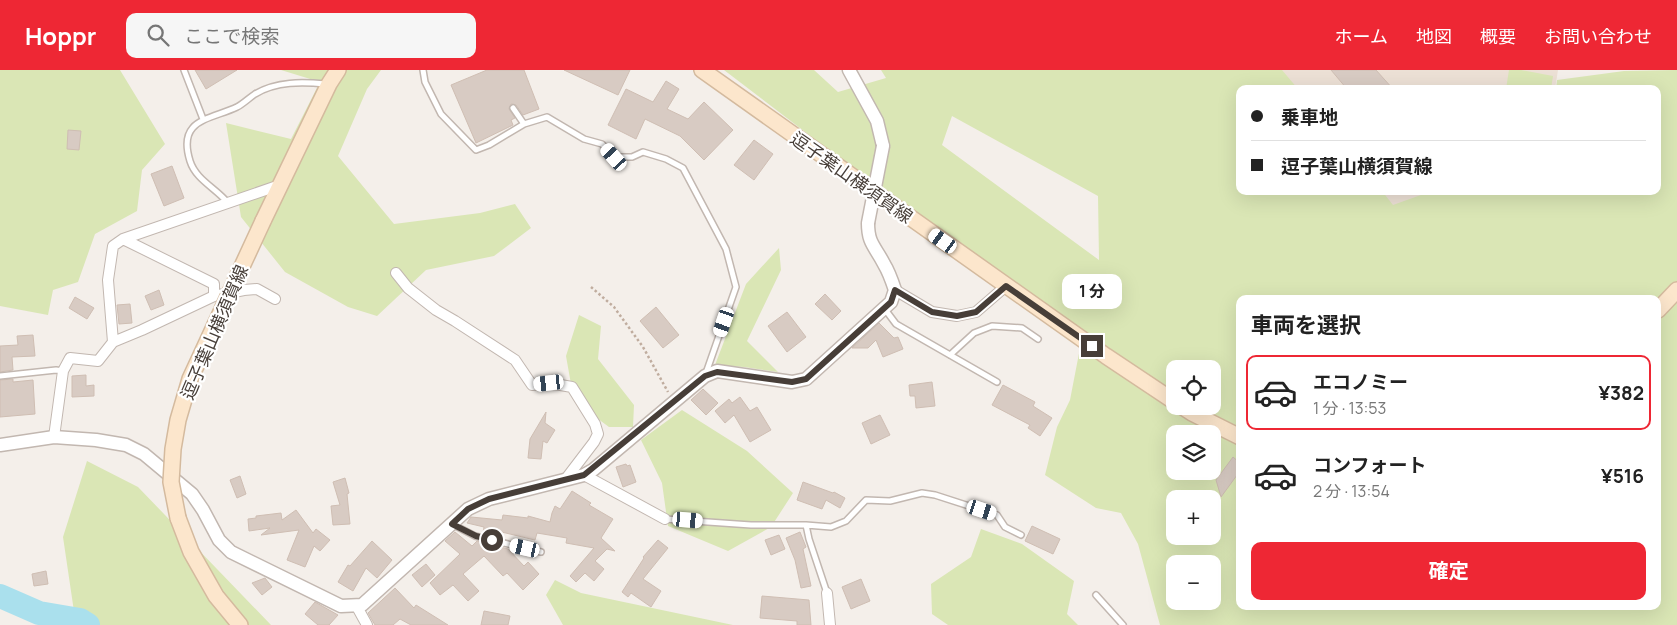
<!DOCTYPE html>
<html lang="ja">
<head>
<meta charset="utf-8">
<style>
  :root { --surface:#fff; --page:#f6f6f6; --text:#222; --muted:#767676; --line:#e0e0e0; --accent:#ee2734 }
  body { margin:0; font-family:Manrope,"Noto Sans JP",sans-serif; background:var(--page); color:var(--text); height:100vh; display:flex; flex-direction:column; font-size:19px; white-space:nowrap }
  * { box-sizing:border-box; margin:0 }
  p { font-size:16px; color:var(--muted) }
  .icon { flex:none; width:28px; height:28px; fill:none; stroke:currentColor; stroke-width:2; stroke-linecap:round; stroke-linejoin:round }
  .map { position:relative; flex:1; overflow:hidden }
  .details { position:absolute; left:1236px; top:225px; width:425px; height:315px; display:flex; flex-direction:column; background:var(--surface); border-radius:10px; box-shadow:0 5px 20px #0002 }
  .details>* { flex:none }
  .banner { position:absolute; left:1236px; top:15px; width:425px; height:110px; border-radius:10px; box-shadow:0 5px 20px #0002; display:grid; align-content:center; height:110px; padding:0 15px; background:var(--surface) }
  .fabs { position:absolute; left:1166px; top:290px; display:grid; gap:10px }
  .fabs a { display:grid; place-items:center; width:55px; height:55px; border-radius:10px; background:var(--surface); box-shadow:0 5px 20px #0002; font-size:25px }
  .end { position:absolute; width:22px; height:22px; margin:-11px; border:6px solid #473e38; background:#fff; box-shadow:0 0 0 2px #fff }
  .from { border-radius:50% }
  .bubble { position:absolute; height:35px; border-radius:10px; background:var(--surface); box-shadow:0 5px 20px #0002; font-size:16px; font-weight:700; line-height:35px; text-align:center }
  .car { position:absolute; width:15px; height:30px; margin:-15px -8px; border-radius:6px; box-shadow:0 0 4px 1px #0007; background:linear-gradient(#fff 24%,#345 0 40%,#fff 0 76%,#345 0 86%,#fff 0) }
  .banner b { display:flex; align-items:center; gap:18px; height:48px; font-size:19px }
  .banner b+b { border-top:1px solid var(--line) }
  .banner i { width:12px; height:12px; background:var(--text) }
  ul { padding:0; list-style:none }
  li { display:flex; align-items:center; gap:15px; height:75px; margin:0 10px 8px; padding:0 5px; border:2px solid transparent; border-radius:10px }
  li div { flex:1 }
  li b { display:block; font-size:19px }
  li em { font-style:normal; font-weight:700 }
  li.active { border-color:var(--accent) }
  li>.icon { width:45px; height:45px; stroke-width:1.5 }
  h2 { padding:0 15px; font-size:22px; line-height:60px }
  .action { display:flex; gap:10px; margin-top:auto; padding:10px 15px }
  .action a { flex:1; height:58px; border-radius:10px; background:var(--accent); color:#fff; font-size:20px; font-weight:700; line-height:58px; text-align:center }
  header { display:flex; align-items:center; gap:30px; box-sizing:border-box; height:70px; padding:0 25px; background:var(--accent); color:#fff }
  header strong { font-size:24px }
  nav { display:flex; gap:28px; margin-inline-start:auto; font-size:18px }
  .search { width:350px; height:45px; background:var(--page); display:flex; align-items:center; gap:12px; box-sizing:border-box; padding:0 18px; border-radius:10px; color:var(--muted); font-size:19px }
  .map>svg:first-child { display:block }
  .education { fill:#ece0d5 }
  .green { fill:#dae6b5; fill-rule:evenodd }
  .lines { fill:none; stroke-linecap:round; stroke-linejoin:round }
  .river { stroke:#aae0ed; stroke-width:24 }
  .building { fill:#d8cbc3; stroke:#cfbeb3 }
  .service-casing { stroke:#c2b7b0; stroke-width:8 }
  .minor-casing { stroke:#c2b7b0; stroke-width:12 }
  .tertiary-casing { stroke:#c2b7b0; stroke-width:15 }
  .secondary-casing { stroke:#d4ba9e; stroke-width:18 }
  .path { stroke:#c0ad9f; stroke-width:2.5; stroke-dasharray:2.5 2.5; stroke-linecap:butt }
  .service { stroke:#fff; stroke-width:5 }
  .minor { stroke:#fff; stroke-width:10 }
  .tertiary { stroke:#fff; stroke-width:12 }
  .secondary { stroke:#fce6cc; stroke-width:15 }
  .tertiary-bridge-casing { stroke:#c2b7b0; stroke-width:15; stroke-linecap:butt }
  .secondary-bridge-casing { stroke:#d4ba9e; stroke-width:18; stroke-linecap:butt }
  .tertiary-bridge { stroke:#fff; stroke-width:12 }
  .secondary-bridge { stroke:#fce6cc; stroke-width:15 }
  .route { stroke:#473e38; stroke-width:6 }
  .labels { text-anchor:middle; dominant-baseline:central; stroke-width:4.5; stroke-linejoin:round; paint-order:stroke }
  .street-label { font-size:18px; fill:#473e38; stroke:#fff }
</style>
</head>
<body>
<header>
<strong>Hoppr</strong>
<div class="search"><svg class="icon" aria-label="search" viewBox="0 0 24 24"><circle cx="10" cy="10" r="6"/><path d="M15 15l6 6"/></svg>ここで検索</div>
<nav><a>ホーム</a><a>地図</a><a>概要</a><a>お問い合わせ</a></nav>
</header>
<div class="map">
<svg width="1677" height="555" viewBox="0 0 1677 555">
  <rect width="100%" height="100%" fill="#f4efea"/>
  <!-- education -->
  <path class="education" d="M 1275,0 L 1558,0 L 1555,19 L 1291,19 Z
    M 1378,121 L 1443,121 L 1404,152 Z"/>
  <!-- green -->
  <path class="green" d="M 0,0 L 120,0 L 165,74 L 142,100 L 137,141 L 95,164 L 78,212 L 53,220 L 48,245 L 0,236 Z
    M 281,0 L 381,0 L 367,19 L 338,86 L 394,154 L 480,143 L 515,134 L 531,158 L 494,186 L 426,200 L 377,246 L 348,237 L 285,202 L 241,147 L 226,53 L 291,69 L 320,12 Z
    M 724,0 L 814,0 L 838,22 L 886,8 L 881,0 L 1282,0 L 1298,19 L 1240,19 L 1240,121 L 1382,121 L 1393,135 L 1432,121 L 1658,121 L 1658,19 L 1556,19 L 1557,10 L 1624,1 L 1677,0 L 1677,555 L 1160,555 L 1138,474 L 1121,443 L 1096,438 L 1045,405 L 1057,357 L 1070,330 L 1081,273 ZM 952,46 L 1098,126 L 1099,190 L 942,75 ZM 1240,229 L 1658,229 L 1658,536 L 1240,536 ZM 1175,299 L 1212,299 L 1212,336 L 1175,336 ZM 1175,364 L 1212,364 L 1212,401 L 1175,401 ZM 1175,429 L 1212,429 L 1212,466 L 1175,466 ZM 1175,494 L 1212,494 L 1212,531 L 1175,531 Z
    M 1509,0 L 1521,0 L 1553,6 L 1551,19 L 1506,19 Z
    M 779,178 L 781,200 L 747,271 L 778,302 L 744,297 L 715,295 L 746,214 Z
    M 579,245 L 601,256 L 598,289 L 634,335 L 633,357 L 609,357 L 574,331 L 566,286 Z
    M 682,340 L 747,381 L 793,423 L 771,457 L 728,481 L 668,456 L 662,413 L 641,370 Z
    M 87,391 L 138,417 L 271,555 L 76,555 L 63,467 Z
    M 981,459 L 1022,474 L 1074,511 L 1067,544 L 1078,555 L 948,555 L 932,544 L 931,514 L 971,487 Z
    M 555,510 L 581,523 L 733,555 L 563,555 L 546,525 Z"/>
  <g class="lines">
    <!-- river -->
    <path class="river" d="M 0,526 L 39,543 L 80,550 L 88,555"/>
  </g>
  <!-- building -->
  <path class="building" d="M 195,0 L 237,0 L 206,19 Z
    M 487,0 L 524,0 L 539,39 L 523,45 L 516,35 L 511,34 L 509,39 L 515,48 L 511,50 L 513,55 L 476,73 L 451,15 Z
    M 564,0 L 630,0 L 618,25 Z
    M 1331,0 L 1376,0 L 1393,19 L 1347,19 Z
    M 666,11 L 679,19 L 667,39 L 688,49 L 704,32 L 733,60 L 704,90 L 680,66 L 645,49 L 636,69 L 608,55 L 626,19 L 653,32 Z
    M 68,60 L 81,61 L 79,80 L 67,79 Z
    M 754,70 L 773,84 L 754,110 L 734,95 Z
    M 172,96 L 184,128 L 164,136 L 151,104 Z
    M 159,220 L 164,235 L 151,240 L 145,226 Z
    M 825,224 L 841,241 L 832,250 L 815,234 Z
    M 75,227 L 94,238 L 87,249 L 69,238 Z
    M 130,234 L 132,253 L 119,254 L 117,235 Z
    M 656,237 L 679,265 L 663,278 L 640,251 Z
    M 787,242 L 806,267 L 787,282 L 768,256 Z
    M 879,253 L 894,268 L 898,267 L 903,279 L 883,287 L 876,270 L 868,278 L 852,278 Z
    M 33,265 L 35,286 L 12,287 L 13,300 L 0,302 L 0,276 L 18,275 L 17,266 Z
    M 86,305 L 86,316 L 94,315 L 94,326 L 72,327 L 72,306 Z
    M 13,309 L 13,312 L 33,310 L 35,344 L 0,347 L 0,310 Z
    M 932,312 L 935,336 L 916,338 L 915,326 L 910,326 L 909,315 Z
    M 1003,315 L 1035,332 L 1033,336 L 1052,348 L 1040,366 L 1028,358 L 1030,355 L 992,335 Z
    M 703,319 L 718,333 L 706,345 L 691,330 Z
    M 740,327 L 750,341 L 757,337 L 771,360 L 750,372 L 734,345 L 725,353 L 715,341 L 729,329 L 732,333 Z
    M 546,342 L 545,353 L 555,360 L 547,373 L 543,371 L 541,389 L 528,388 L 530,369 Z
    M 880,345 L 890,365 L 871,374 L 862,353 Z
    M 1233,387 L 1240,393 L 1240,401 L 1221,427 L 1216,410 Z
    M 626,394 L 627,396 L 630,395 L 636,412 L 623,417 L 616,397 Z
    M 240,406 L 246,424 L 237,428 L 230,410 Z
    M 345,408 L 349,423 L 347,424 L 350,454 L 333,455 L 331,436 L 340,435 L 333,412 Z
    M 803,412 L 833,423 L 834,422 L 845,428 L 840,438 L 826,430 L 822,439 L 797,430 Z
    M 572,421 L 591,433 L 589,435 L 613,449 L 601,468 L 615,481 L 607,479 L 595,491 L 604,499 L 594,511 L 585,503 L 576,512 L 570,506 L 594,478 L 566,473 L 567,468 L 537,463 L 535,470 L 489,459 L 497,467 L 483,463 L 484,457 L 467,453 L 471,447 L 502,450 L 503,445 L 528,448 L 528,446 L 550,452 L 552,443 L 555,436 L 560,439 Z
    M 296,440 L 313,463 L 316,459 L 330,470 L 320,481 L 314,476 L 305,497 L 287,490 L 299,460 L 261,465 L 270,458 L 249,461 L 248,449 L 256,448 L 256,446 L 281,443 L 282,450 Z
    M 1032,456 L 1060,469 L 1053,484 L 1025,471 Z
    M 455,462 L 472,476 L 477,471 L 508,479 L 524,496 L 528,492 L 539,504 L 523,520 L 507,503 L 503,506 L 484,486 L 463,504 L 479,521 L 468,531 L 453,515 L 440,525 L 430,513 L 460,484 L 445,471 Z
    M 800,462 L 806,477 L 803,479 L 811,516 L 801,518 L 795,490 L 786,468 Z
    M 779,465 L 785,479 L 771,485 L 765,470 Z
    M 658,470 L 668,478 L 643,509 L 661,521 L 651,537 L 631,523 L 628,527 L 622,522 L 644,488 L 643,487 Z
    M 372,471 L 392,490 L 377,508 L 366,498 L 353,521 L 338,512 L 348,495 L 350,496 Z
    M 426,494 L 435,505 L 422,517 L 412,505 Z
    M 46,501 L 48,514 L 34,516 L 32,504 Z
    M 265,508 L 272,517 L 262,525 L 252,513 Z
    M 861,509 L 870,531 L 851,539 L 842,517 Z
    M 395,518 L 414,538 L 416,535 L 448,555 L 411,555 L 400,549 L 393,555 L 375,555 L 368,543 Z
    M 762,526 L 809,530 L 811,555 L 797,555 L 797,551 L 760,548 Z
    M 315,532 L 338,545 L 329,555 L 318,555 L 305,544 Z
    M 484,541 L 510,546 L 508,555 L 481,555 Z"/>
  <g class="lines">
    <defs>
      <path id="service" d="M 184,0 L 203,49
        M 423,0 L 425,12 L 441,44 L 476,80 L 489,75 L 524,54
        M 513,38 L 524,54 L 547,47 L 584,69 L 602,74 L 614,87 L 632,87 L 643,82 L 666,89 L 683,98 L 726,179 L 736,217 L 706,303
        M 228,133 C 216,118 196,110 190,91 C 177,49 209,50 237,37 C 243,34 249,28 255,24 C 277,11 302,12 326,14
        M 884,238 L 896,254 L 997,312
        M 950,285 L 974,263 L 992,256 L 1022,258 L 1038,269
        M 0,306 L 56,300 L 63,301
        M 665,449 L 751,455 L 806,455 L 809,469 L 827,523
        M 452,454 L 475,466 L 541,482
        M 806,455 L 831,457 L 846,451 L 866,430 L 890,431 L 922,423 L 935,425 L 997,445 L 1005,457 L 1021,465
        M 1096,525 L 1123,555"/>
      <path id="minor" d="M 123,169 L 214,214 L 214,226
        M 396,203 L 408,218 L 436,240 L 455,251 L 515,290 L 532,315 L 549,313 L 572,317 L 595,354 L 598,364 L 594,372 L 565,410
        M 895,220 L 932,242 L 957,246 L 976,242 L 1006,216
        M 113,272 L 108,210 L 113,176 L 123,169 L 280,115
        M 54,367 L 63,301 L 70,288 L 98,291 L 113,272 L 142,260 L 214,226 L 244,220 L 257,219 L 275,229
        M 584,405 L 665,449
        M 827,523 L 830,555
        M 356,535 L 367,555"/>
      <path id="tertiary" d="M 849,0 L 877,51 L 883,76
        M 0,375 L 54,367 L 96,370 L 126,375 L 144,384 L 192,424 L 203,440 L 219,470 L 231,482 L 341,536 L 362,535 L 468,439 L 489,429 L 584,405 L 593,400 L 705,306 L 717,301 L 792,312 L 806,309 L 891,232 L 895,220 C 892,211 889,202 884,194 C 875,176 868,174 868,153"/>
      <path id="secondary" d="M 702,0 L 1106,286 L 1175,332
        M 263,151 L 329,14 L 338,0
        M 1658,240 L 1677,220
        M 1181,336 L 1192,343 L 1240,367
        M 178,448 L 191,482 L 216,526 L 240,555"/>
    </defs>
    <!-- service casing -->
    <use href="#service" class="service-casing"/>
    <!-- minor casing -->
    <use href="#minor" class="minor-casing"/>
    <!-- tertiary casing -->
    <use href="#tertiary" class="tertiary-casing"/>
    <!-- secondary casing -->
    <use href="#secondary" class="secondary-casing"/>
    <!-- path -->
    <path class="path" d="M 591,217 L 614,237 L 643,277 L 668,322"/>
    <!-- service -->
    <use href="#service" class="service"/>
    <!-- minor -->
    <use href="#minor" class="minor"/>
    <!-- tertiary -->
    <use href="#tertiary" class="tertiary"/>
    <!-- secondary -->
    <use href="#secondary" class="secondary"/>
    <defs>
      <path id="tertiary-bridge" d="M 868,153 L 883,76"/>
      <path id="secondary-bridge" d="M 178,448 L 171,412 L 173,379 L 178,350 L 190,309 L 263,151"/>
    </defs>
    <!-- tertiary-bridge casing -->
    <use href="#tertiary-bridge" class="tertiary-bridge-casing"/>
    <!-- secondary-bridge casing -->
    <use href="#secondary-bridge" class="secondary-bridge-casing"/>
    <!-- tertiary-bridge -->
    <use href="#tertiary-bridge" class="tertiary-bridge"/>
    <!-- secondary-bridge -->
    <use href="#secondary-bridge" class="secondary-bridge"/>
  </g>
  <g class="lines">
    <!-- route -->
    <path class="route" d="M 492,470 L 476,466 L 452,454 L 468,439 L 489,429 L 584,405 L 705,306 L 717,302 L 792,312 L 806,309 L 891,232 L 895,220 L 932,242 L 957,246 L 976,242 L 1006,216 L 1092,276"/>
  </g>
  <g class="labels">
    <!-- street labels -->
    <g class="street-label">
      <text transform="translate(852 107) rotate(35)">逗子葉山横須賀線</text>
      <text transform="translate(214 262) rotate(-67)">逗子葉山横須賀線</text>
    </g>
  </g>
</svg>
<div class="fabs">
<a><svg class="icon" aria-label="locate" viewBox="0 0 24 24"><circle cx="12" cy="12" r="6"/><path d="M12 2v4M12 18v4M2 12h4M18 12h4"/></svg></a>
<a><svg class="icon" aria-label="layers" viewBox="0 0 24 24"><path d="M12 4l9 5-9 5-9-5zM3 14l9 5 9-5"/></svg></a>
<a>+</a>
<a>−</a>
</div>
<i class="end from" style="left:492px;top:470px"></i>
<i class="end" style="left:1092px;top:276px"></i>
<div class="bubble" style="left:1062px;top:204px;width:60px">1 分</div>
<i class="car" style="left:614px;top:87px;rotate:318deg"></i>
<i class="car" style="left:943px;top:171px;rotate:305deg"></i>
<i class="car" style="left:724px;top:252px;rotate:199deg"></i>
<i class="car" style="left:549px;top:313px;rotate:264deg"></i>
<i class="car" style="left:982px;top:440px;rotate:108deg"></i>
<i class="car" style="left:688px;top:450px;rotate:95deg"></i>
<i class="car" style="left:525px;top:478px;rotate:283deg"></i>
<div class="banner">
<b><i class="from"></i>乗車地</b>
<b><i></i>逗子葉山横須賀線</b>
</div>
<section class="details">
<h2>車両を選択</h2>
<ul>
<li class="active"><svg class="icon" aria-label="car" viewBox="0 0 24 24"><path d="M5 17H2v-5l4-1 3-4h7l3 4 3 1v5h-3M9 17h6M6 11h13"/><circle cx="7" cy="17" r="2"/><circle cx="17" cy="17" r="2"/></svg><div><b>エコノミー</b><p>1 分 · 13:53</p></div><em>¥382</em></li>
<li><svg class="icon" aria-label="car" viewBox="0 0 24 24"><path d="M5 17H2v-5l4-1 3-4h7l3 4 3 1v5h-3M9 17h6M6 11h13"/><circle cx="7" cy="17" r="2"/><circle cx="17" cy="17" r="2"/></svg><div><b>コンフォート</b><p>2 分 · 13:54</p></div><em>¥516</em></li>
</ul>
<div class="action"><a>確定</a></div>
</section>
</div>
</body>
</html>
